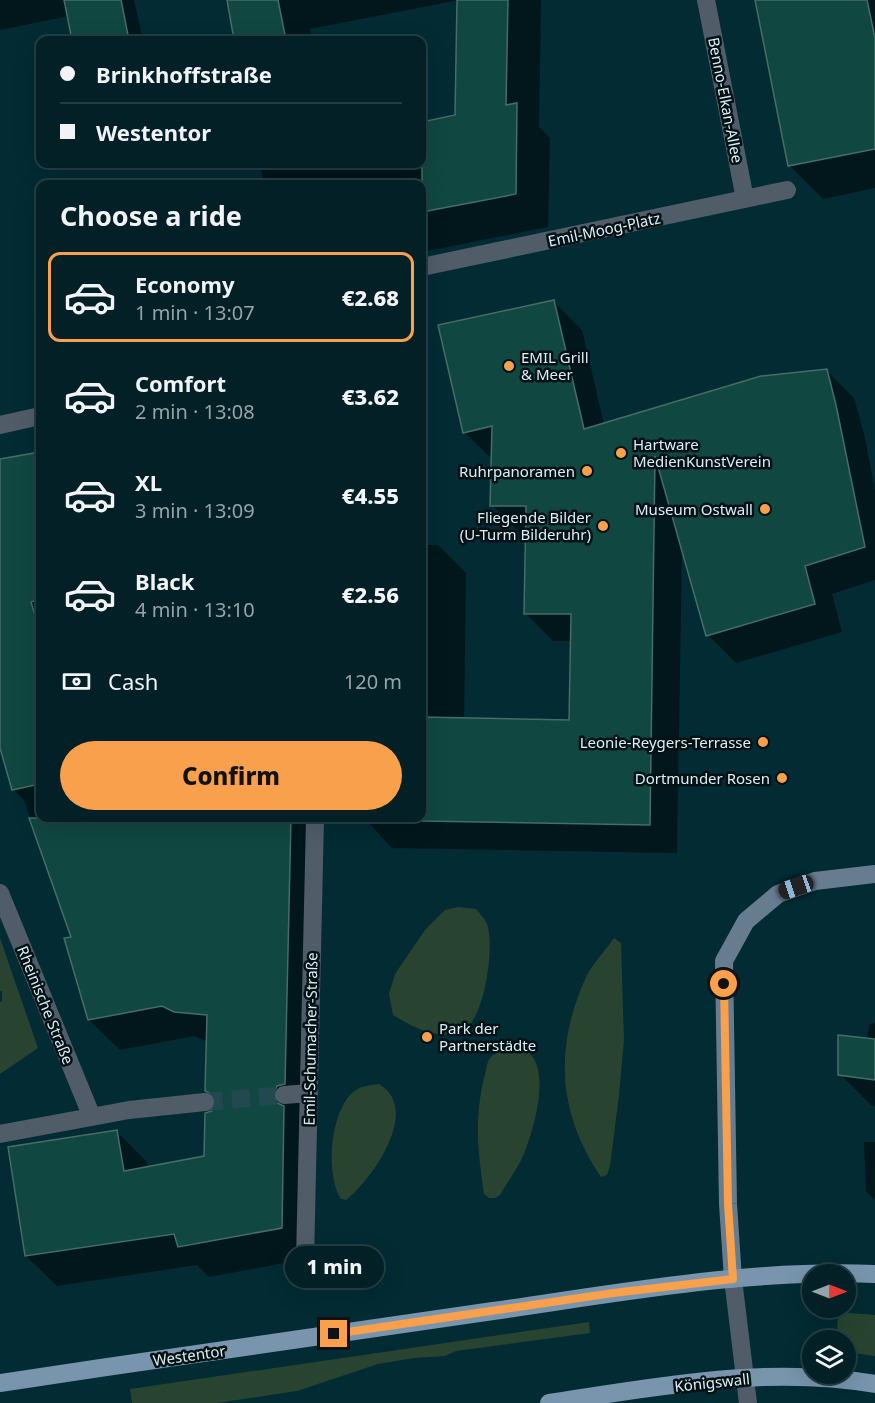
<!DOCTYPE html>
<html lang="en">
<head>
<meta charset="utf-8">
<style>
  :root { --surface:#022026; --page:#102d32; --text:#f1f3f6; --muted:#96a3a7; --line:#233e43; --accent:#f8a04b }
  body { margin:0; font-family:"Noto Sans",sans-serif; background:var(--page); color:var(--text); height:100vh; display:flex; flex-direction:column; font-size:22px; white-space:nowrap }
  * { box-sizing:border-box; margin:0 }
  p { font-size:20px; color:var(--muted) }
  .icon { flex:none; width:33px; height:33px; fill:none; stroke:currentColor; stroke-width:2; stroke-linecap:round; stroke-linejoin:round }
  .map { position:relative; flex:1; overflow:hidden }
  .side { position:absolute; left:36px; top:180px; width:390px; height:642px; display:flex; flex-direction:column; background:var(--surface); border-radius:12px; box-shadow:0 6px 24px #0002,0 0 0 2px var(--line) }
  .side>* { flex:none }
  .banner { position:absolute; left:36px; top:36px; width:390px; height:132px; border-radius:12px; box-shadow:0 6px 24px #0002,0 0 0 2px var(--line); display:grid; align-content:center; height:132px; padding:0 24px; background:var(--surface) }
  .needle { width:39px; rotate:90deg }
  .tools { position:absolute; left:802px; top:1264px; display:grid; gap:12px }
  .tools a { display:grid; place-items:center; width:54px; height:54px; border-radius:50%; background:var(--surface); box-shadow:0 6px 24px #0002,0 0 0 2px var(--line); font-size:30px }
  .end { position:absolute; width:27px; height:27px; margin:-14px; border:8px solid #f8a04b; background:#111; box-shadow:0 0 0 3px #111 }
  .from { border-radius:50% }
  .bubble { position:absolute; height:42px; border-radius:21px; background:var(--surface); box-shadow:0 6px 24px #0002,0 0 0 2px var(--line); font-size:20px; font-weight:800; line-height:42px; text-align:center }
  .car { position:absolute; width:18px; height:36px; margin:-18px -9px; border-radius:8px; box-shadow:0 0 4px 2px #0007; background:linear-gradient(#222 24%,#8ab4d8 0 40%,#222 0 76%,#8ab4d8 0 86%,#222 0) }
  .banner b { display:flex; align-items:center; gap:21px; height:57px; font-size:22px }
  .banner b+b { border-top:2px solid var(--line) }
  .banner i { width:15px; height:15px; background:var(--text) }
  ul { padding:0; list-style:none }
  li { display:flex; align-items:center; gap:18px; height:90px; margin:0 12px 9px; padding:0 12px; border:3px solid transparent; border-radius:12px }
  li div { flex:1 }
  li b { display:block; font-size:22px }
  li em { font-style:normal; font-weight:800 }
  li.active { border-color:var(--accent) }
  li>.icon { width:54px; height:54px; stroke-width:1.5 }
  h2 { padding:0 24px; font-size:27px; line-height:72px }
  .pay { display:flex; align-items:center; gap:15px; height:66px; padding:0 24px; font-size:22px }
  .pay p { margin-inline-start:auto }
  .button { display:flex; gap:12px; margin-top:auto; padding:12px 24px }
  .button a { flex:1; height:69px; border-radius:36px; background:var(--accent); color:#111; font-size:24px; font-weight:800; line-height:69px; text-align:center }
  .map>svg:first-child { display:block }
  .green { fill:#284431 }
  .shadow { fill:#0007 }
  .building { fill:#104740; stroke:#466d67; stroke-width:1.5 }
  .lines { fill:none; stroke-linecap:round; stroke-linejoin:round }
  .street-tunnel { stroke:#224850; stroke-width:18; stroke-dasharray:18 9; stroke-linecap:butt }
  .street { stroke:#505d69; stroke-width:18 }
  .secondary { stroke:#677d8f; stroke-width:18 }
  .primary { stroke:#7895ad; stroke-width:18 }
  .route { stroke:#f8a04b; stroke-width:8 }
  .poi-dot { fill:#f8a04b; stroke:#031115; stroke-width:2 }
  .labels { text-anchor:middle; dominant-baseline:central; stroke-width:5; stroke-linejoin:round; paint-order:stroke }
  .street-label { font-size:15px; fill:#daeff4; stroke:#031115 }
  .poi-label { font-size:15px; fill:#daeff4; stroke:#031115; text-anchor:end }
</style>
</head>
<body>
<div class="map">
<svg width="875" height="1403" viewBox="0 0 875 1403">
  <rect width="100%" height="100%" fill="#022b33"/>
  <!-- green -->
  <path class="green" d="M 458,907 L 476,909 C 479,913 485,919 487,924 C 495,945 485,1021 462,1031 C 439,1041 412,1027 393,1015 L 389,994 L 395,974 L 425,930 L 445,910 Z
    M 0,938 L 38,1048 L 0,1074 L 0,1002 L 2,1002 L 2,991 L 0,991 Z
    M 614,938 L 621,943 L 624,1040 L 619,1095 L 610,1166 L 607,1175 L 601,1177 C 557,1112 554,1046 587,975 C 594,962 606,950 614,938 Z
    M 508,1048 C 516,1048 525,1049 530,1054 C 551,1074 532,1136 522,1158 C 516,1171 507,1183 500,1195 L 495,1198 L 489,1198 L 484,1194 C 478,1152 474,1120 484,1078 C 486,1073 486,1065 489,1060 C 493,1053 501,1051 508,1048 Z
    M 379,1084 C 422,1109 372,1180 346,1200 L 341,1199 C 325,1175 330,1112 353,1092 C 361,1086 370,1085 379,1084 Z
    M 838,1312 L 875,1315 L 875,1356 L 846,1352 L 846,1341 L 837,1341 Z
    M 589,1322 L 590,1333 L 456,1351 L 445,1356 L 414,1358 L 378,1364 L 297,1391 L 217,1403 L 132,1403 L 130,1389 Z"/>
  <!-- shadow -->
  <path class="shadow" d="M 0,0 L 134,0 L 143,40 L 74,40 L 69,16 L 0,30 Z
    M 228,0 L 541,0 L 539,127 L 550,138 L 548,227 L 422,252 L 422,184 L 264,184 L 260,164 L 422,164 L 422,123 L 456,116 L 459,0 L 310,29 L 312,40 L 236,40 Z
    M 756,0 L 875,0 L 875,188 L 823,199 L 789,165 Z
    M 554,302 L 582,330 L 604,424 L 826,370 L 854,398 L 864,434 L 875,490 L 875,580 L 832,594 L 842,632 L 736,663 L 708,635 L 682,547 L 677,853 L 392,848 L 364,818 L 422,818 L 422,545 L 438,545 L 466,573 L 464,719 L 570,722 L 572,641 L 553,641 L 525,613 L 527,534 L 520,533 L 492,505 L 493,460 L 464,432 Z
    M 40,453 L 40,818 L 320,818 L 312,1258 L 209,1277 L 197,1265 L 57,1286 L 26,1256 L 117,1132 L 147,1162 L 148,1168 L 205,1157 L 213,1112 L 218,1101 L 207,1090 L 208,1042 L 194,1036 L 120,1050 L 89,1020 L 73,938 L 24,800 L 13,789 L 0,743 L 0,460 Z
    M 875,1022 L 875,1106 L 871,1105 L 840,1074 L 867,1040 L 869,1025 Z
    M 864,1142 L 875,1142 L 875,1200 L 866,1191 Z"/>
  <!-- building -->
  <path class="building" d="M 64,0 L 121,0 L 129,40 L 72,40 Z
    M 227,0 L 278,0 L 286,40 L 234,40 Z
    M 457,0 L 508,0 L 506,105 L 517,103 L 516,194 L 422,212 L 422,122 L 455,115 Z
    M 755,0 L 867,0 L 875,38 L 875,149 L 788,166 Z
    M 554,300 L 584,429 L 761,376 L 827,369 L 836,405 L 865,547 L 805,566 L 815,604 L 706,636 L 655,456 L 650,825 L 422,821 L 422,717 L 569,720 L 571,614 L 524,614 L 526,506 L 490,506 L 492,426 L 463,433 L 438,325 Z
    M 40,452 L 40,599 L 31,602 L 40,631 L 40,784 L 12,790 L 0,748 L 0,459 Z
    M 29,818 L 291,818 L 285,1084 L 277,1086 L 273,1095 L 275,1102 L 284,1106 L 282,1228 L 178,1247 L 174,1234 L 25,1256 L 8,1147 L 117,1130 L 124,1171 L 204,1156 L 205,1113 L 212,1111 L 216,1101 L 214,1095 L 205,1091 L 207,1015 L 174,1012 L 162,1006 L 88,1020 L 64,938 L 71,937 Z
    M 838,1035 L 875,1039 L 875,1080 L 838,1075 Z"/>
  <g class="lines">
    <!-- street-tunnel -->
    <path class="street-tunnel" d="M 205,1102 L 284,1095"/>
    <!-- street -->
    <path class="street" d="M 706,0 L 745,199
      M 422,267 L 787,190
      M 0,425 L 40,416
      M 0,893 L 92,1117
      M 284,1095 L 309,1093
      M 0,1134 L 129,1110 L 205,1102
      M 305,1260 L 315,818
      M 733,1279 L 748,1403"/>
    <!-- secondary -->
    <path class="secondary" d="M 733,1279 L 728,1204 L 724,961 L 746,921 L 778,894 L 815,881 L 875,874"/>
    <!-- primary -->
    <path class="primary" d="M 0,1383 C 164,1358 328,1335 493,1311 C 619,1293 747,1269 875,1274
      M 549,1403 C 656,1387 767,1365 875,1384"/>
  </g>
  <g class="lines">
    <!-- route -->
    <path class="route" d="M 334,1334 L 613,1293 L 733,1279 L 728,1204 L 724,984"/>
  </g>
  <!-- markers -->
  <g class="poi-dot">
    <circle cx="509" cy="366" r="6"/>
    <circle cx="621" cy="453" r="6"/>
    <circle cx="587" cy="471" r="6"/>
    <circle cx="765" cy="509" r="6"/>
    <circle cx="603" cy="526" r="6"/>
    <circle cx="763" cy="742" r="6"/>
    <circle cx="782" cy="778" r="6"/>
    <circle cx="427" cy="1037" r="6"/>
  </g>
  <g class="labels">
    <!-- street labels -->
    <g class="street-label">
      <text transform="translate(726 100) rotate(79)">Benno-Elkan-Allee</text>
      <text transform="translate(604 229) rotate(-12)">Emil-Moog-Platz</text>
      <text transform="translate(46 1005) rotate(68)">Rheinische Straße</text>
      <text transform="translate(310 1039) rotate(-89)">Emil-Schumacher-Straße</text>
      <text transform="translate(189 1355) rotate(-8)">Westentor</text>
      <text transform="translate(712 1382) rotate(-6)">Königswall</text>
    </g>
    <!-- poi labels -->
    <g class="poi-label">
      <text x="521" y="357" text-anchor="start">EMIL Grill<tspan x="521" dy="17">&amp; Meer</tspan></text>
      <text x="633" y="444" text-anchor="start">Hartware<tspan x="633" dy="17">MedienKunstVerein</tspan></text>
      <text x="575" y="471">Ruhrpanoramen</text>
      <text x="753" y="509">Museum Ostwall</text>
      <text x="591" y="517">Fliegende Bilder<tspan x="591" dy="17">(U-Turm Bilderuhr)</tspan></text>
      <text x="751" y="742">Leonie-Reygers-Terrasse</text>
      <text x="770" y="778">Dortmunder Rosen</text>
      <text x="439" y="1028" text-anchor="start">Park der<tspan x="439" dy="17">Partnerstädte</tspan></text>
    </g>
  </g>
</svg>
<div class="tools">
<a><svg class="needle" viewBox="-14 -14 28 28"><path d="M0-13l5 13h-10z" fill="#e53935"/><path d="M0 13l5-13h-10z" fill="#96a3a7"/></svg></a>
<a><svg class="icon" aria-label="layers" viewBox="0 0 24 24"><path d="M12 4l9 5-9 5-9-5zM3 14l9 5 9-5"/></svg></a>
</div>
<i class="end from" style="left:724px;top:984px"></i>
<i class="end" style="left:334px;top:1334px"></i>
<div class="bubble" style="left:285px;top:1246px;width:99px">1 min</div>
<i class="car" style="left:796px;top:887px;rotate:251deg"></i>
<div class="banner">
<b><i class="from"></i>Brinkhoffstraße</b>
<b><i></i>Westentor</b>
</div>
<section class="side">
<h2>Choose a ride</h2>
<ul>
<li class="active"><svg class="icon" aria-label="car" viewBox="0 0 24 24"><path d="M5 17H2v-5l4-1 3-4h7l3 4 3 1v5h-3M9 17h6M6 11h13"/><circle cx="7" cy="17" r="2"/><circle cx="17" cy="17" r="2"/></svg><div><b>Economy</b><p>1 min · 13:07</p></div><em>€2.68</em></li>
<li><svg class="icon" aria-label="car" viewBox="0 0 24 24"><path d="M5 17H2v-5l4-1 3-4h7l3 4 3 1v5h-3M9 17h6M6 11h13"/><circle cx="7" cy="17" r="2"/><circle cx="17" cy="17" r="2"/></svg><div><b>Comfort</b><p>2 min · 13:08</p></div><em>€3.62</em></li>
<li><svg class="icon" aria-label="car" viewBox="0 0 24 24"><path d="M5 17H2v-5l4-1 3-4h7l3 4 3 1v5h-3M9 17h6M6 11h13"/><circle cx="7" cy="17" r="2"/><circle cx="17" cy="17" r="2"/></svg><div><b>XL</b><p>3 min · 13:09</p></div><em>€4.55</em></li>
<li><svg class="icon" aria-label="car" viewBox="0 0 24 24"><path d="M5 17H2v-5l4-1 3-4h7l3 4 3 1v5h-3M9 17h6M6 11h13"/><circle cx="7" cy="17" r="2"/><circle cx="17" cy="17" r="2"/></svg><div><b>Black</b><p>4 min · 13:10</p></div><em>€2.56</em></li>
</ul>
<div class="pay"><svg class="icon" aria-label="cash" viewBox="0 0 24 24"><path d="M3 7h18v10H3z"/><circle cx="12" cy="12" r="2"/></svg>Cash<p>120 m</p></div>
<div class="button"><a>Confirm</a></div>
</section>
</div>
</body>
</html>
